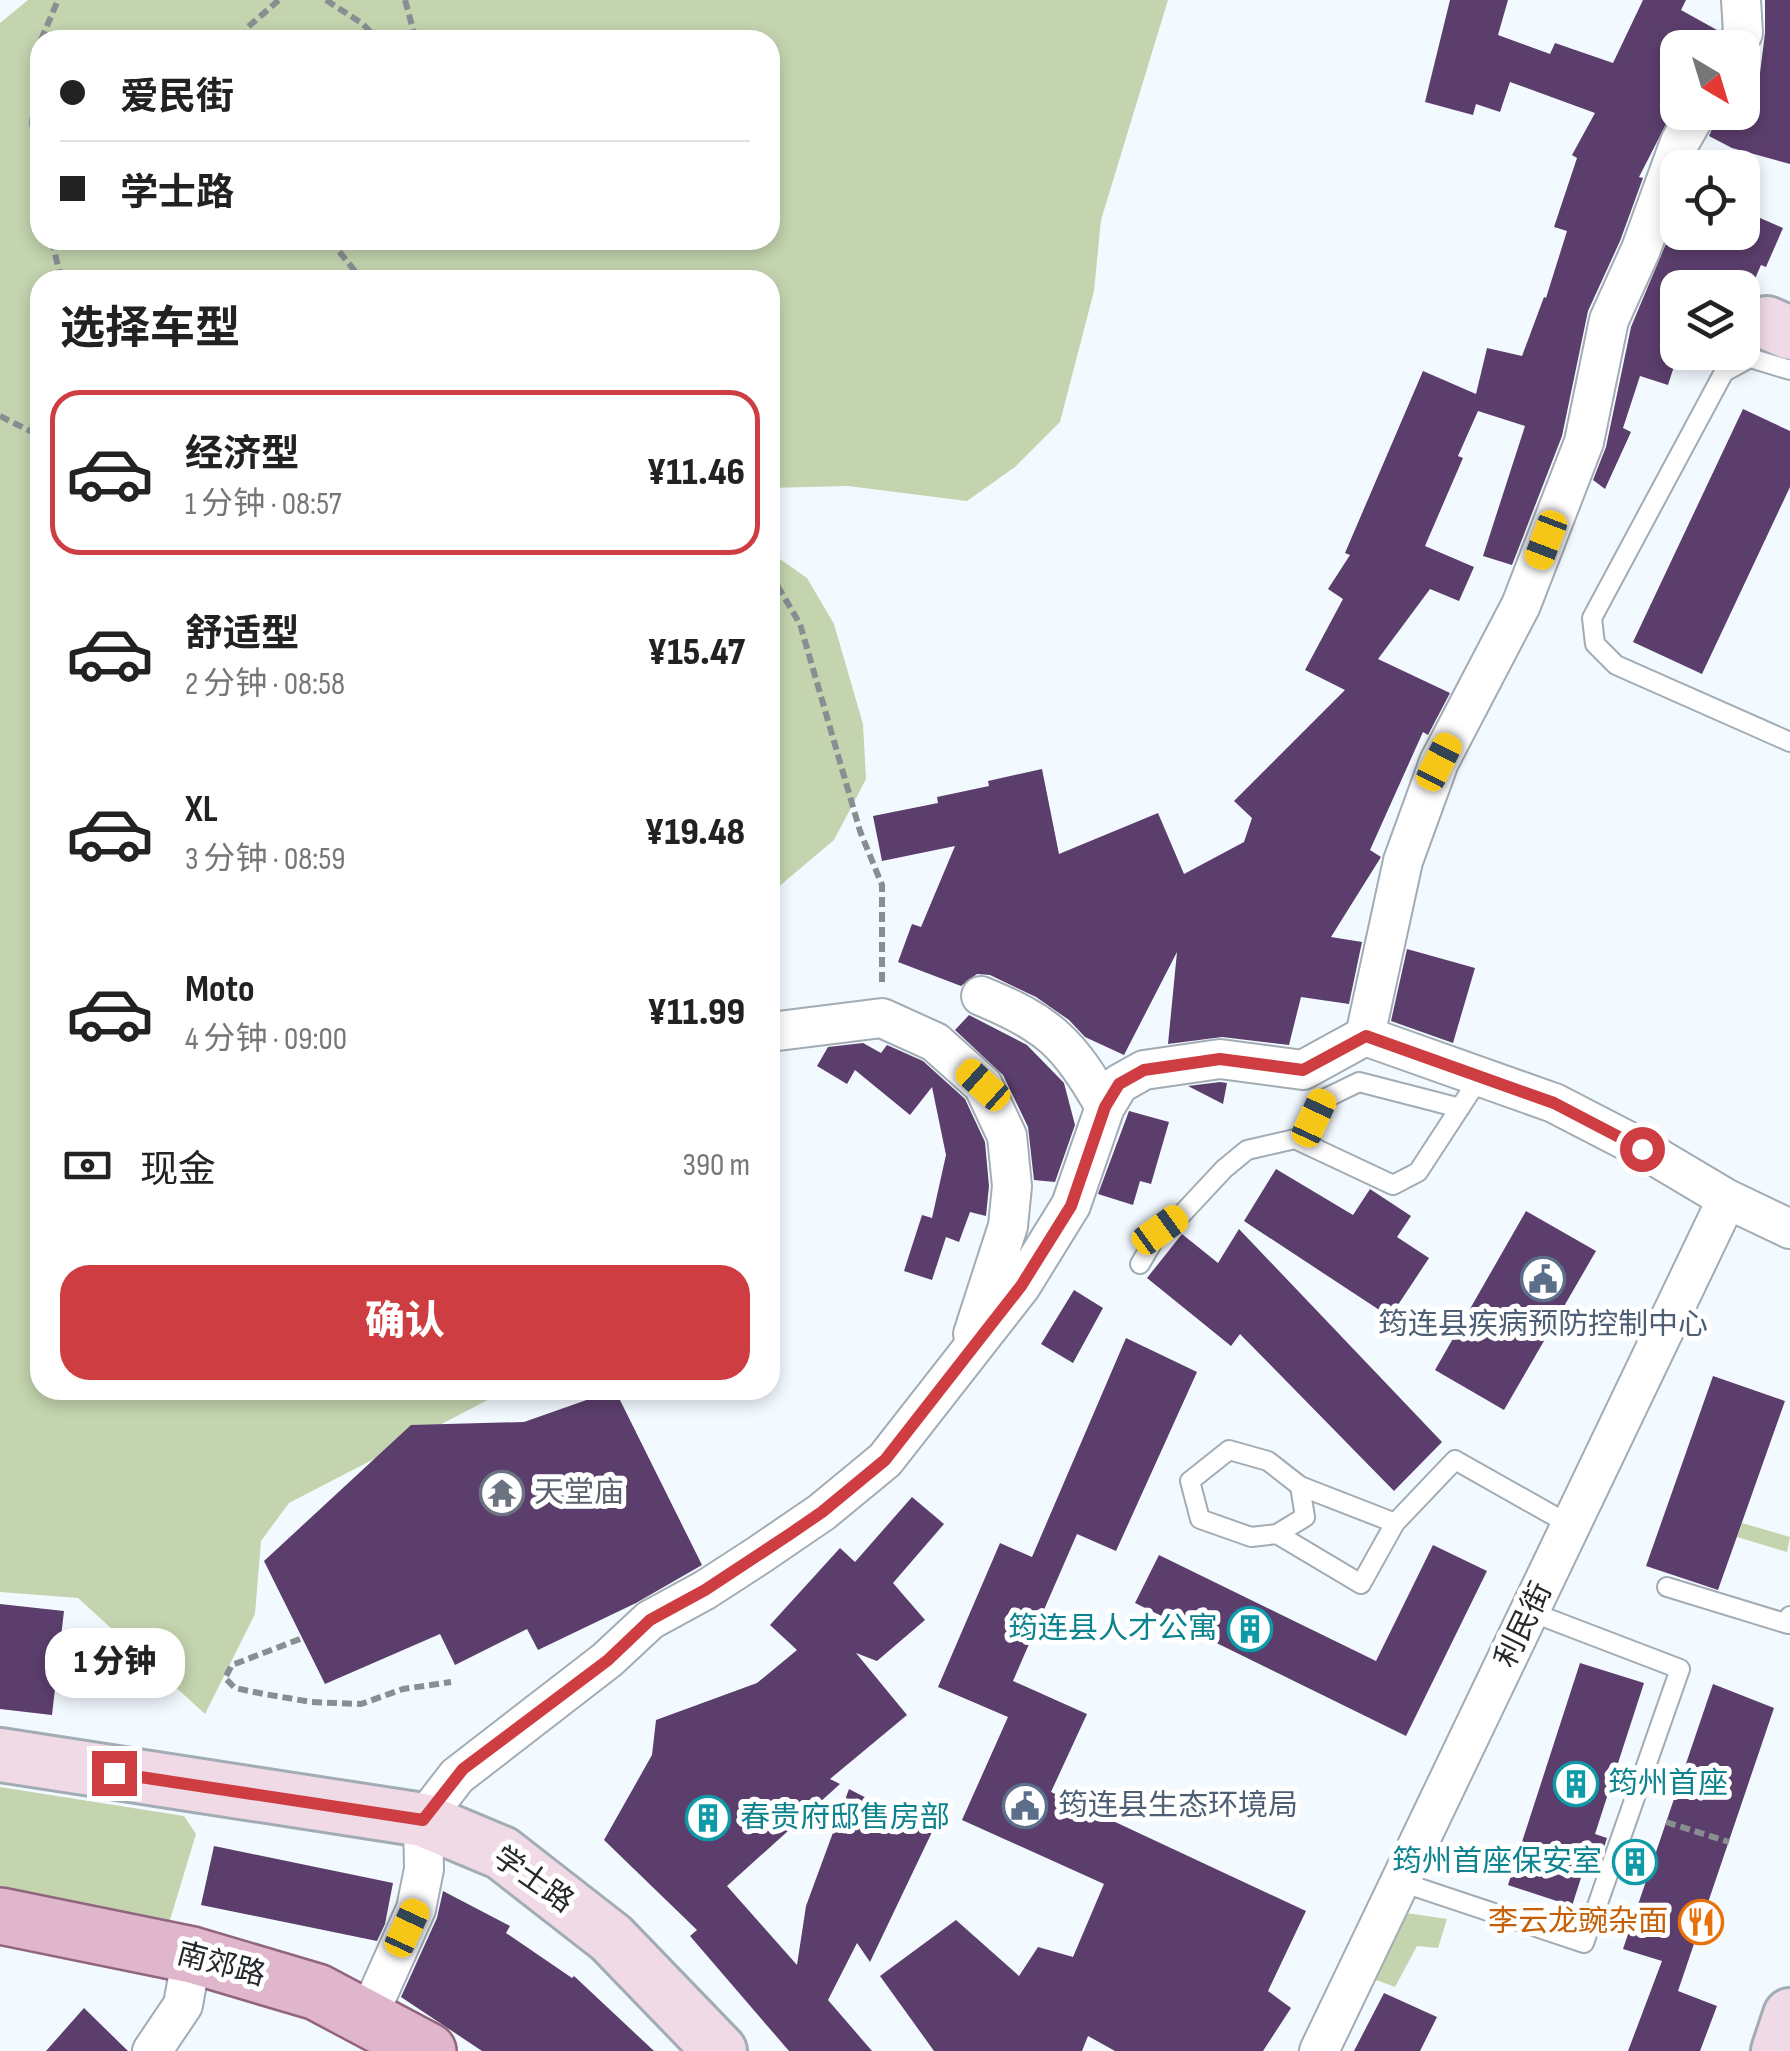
<!DOCTYPE html>
<html lang="zh">
<head>
<meta charset="utf-8">
<style>
  :root { --surface:#fff; --page:#f2f2f2; --text:#222; --muted:#767676; --line:#e0e0e0; --accent:#cd3d41 }
  body { margin:0; font-family:"Sofia Sans Condensed","Noto Sans SC",sans-serif; background:var(--page); color:var(--text); height:100vh; display:flex; flex-direction:column; font-size:38px; white-space:nowrap }
  * { box-sizing:border-box; margin:0 }
  p { font-size:32px; color:var(--muted) }
  .icon { flex:none; width:55px; height:55px; fill:none; stroke:currentColor; stroke-width:2; stroke-linecap:round; stroke-linejoin:round }
  .map { position:relative; flex:1; overflow:hidden }
  .drawer { position:absolute; left:30px; top:270px; width:750px; height:1130px; display:flex; flex-direction:column; background:var(--surface); border-radius:30px; box-shadow:0 5px 15px #0003 }
  .drawer>* { flex:none }
  .top-card { position:absolute; left:30px; top:30px; width:750px; height:220px; border-radius:30px; box-shadow:0 5px 15px #0003; display:grid; align-content:center; height:220px; padding:0 30px; background:var(--surface) }
  .needle { width:65px; rotate:142deg }
  .controls { position:absolute; left:1660px; top:30px; display:grid; gap:20px }
  .controls a { display:grid; place-items:center; width:100px; height:100px; border-radius:20px; background:var(--surface); box-shadow:0 5px 15px #0003; font-size:50px }
  .end { position:absolute; width:45px; height:45px; margin:-22px; border:12px solid #cd3d41; background:#fff; box-shadow:0 0 0 5px #fff }
  .from { border-radius:50% }
  .bubble { position:absolute; height:70px; border-radius:30px; background:var(--surface); box-shadow:0 5px 15px #0003; font-size:32px; font-weight:800; line-height:70px; text-align:center }
  .car { position:absolute; width:30px; height:60px; margin:-30px -15px; border-radius:12px; box-shadow:0 0 8px 2px #0007; background:linear-gradient(#f5c518 24%,#345 0 40%,#f5c518 0 76%,#345 0 86%,#f5c518 0) }
  .top-card b { display:flex; align-items:center; gap:35px; height:95px; font-size:38px }
  .top-card b+b { border-top:2px solid var(--line) }
  .top-card i { width:25px; height:25px; background:var(--text) }
  ul { padding:0; list-style:none }
  li { display:flex; align-items:center; gap:30px; height:165px; margin:0 20px 15px; padding:0 10px; border:5px solid transparent; border-radius:30px }
  li div { flex:1 }
  li b { display:block; font-size:38px }
  li em { font-style:normal; font-weight:800 }
  li.selected { border-color:var(--accent) }
  li>.icon { width:90px; height:90px; stroke-width:1.5 }
  h2 { padding:0 30px; font-size:45px; line-height:120px }
  .pay { display:flex; align-items:center; gap:25px; height:110px; padding:0 30px; font-size:38px }
  .pay p { margin-inline-start:auto }
  .cta { display:flex; gap:20px; margin-top:auto; padding:20px 30px }
  .cta a { flex:1; height:115px; border-radius:30px; background:var(--accent); color:#fff; font-size:40px; font-weight:800; line-height:115px; text-align:center }
  .map>svg:first-child { display:block }
  .green { fill:#c3d4ae; fill-rule:evenodd }
  .building { fill:#5b3e6c }
  .lines { fill:none; stroke-linecap:round; stroke-linejoin:round }
  .lane-casing { stroke:#a2acb4; stroke-width:22 }
  .street-casing { stroke:#a2acb4; stroke-width:42 }
  .secondary-casing { stroke:#a2acb4; stroke-width:58 }
  .primary-casing { stroke:#92657f; stroke-width:60 }
  .path { stroke:#898e92; stroke-width:6; stroke-dasharray:10 5; stroke-linecap:butt }
  .lane { stroke:#fff; stroke-width:18 }
  .street { stroke:#fff; stroke-width:38 }
  .secondary { stroke:#f0dae6; stroke-width:52 }
  .primary { stroke:#e0b6cd; stroke-width:55 }
  .route { stroke:#cd3d41; stroke-width:12 }
  .labels { text-anchor:middle; dominant-baseline:central; stroke-width:10; stroke-linejoin:round; paint-order:stroke }
  .service-label { font-size:30px; fill:#4e5e75; stroke:#fff }
  .worship-label { font-size:30px; fill:#5b616d; stroke:#fff; text-anchor:start }
  .street-label { font-size:30px; fill:#25292c; stroke:#fff }
  .culture-label { font-size:30px; fill:#0d838f; stroke:#fff; text-anchor:end }
  .food-label { font-size:30px; fill:#c56008; stroke:#fff; text-anchor:end }
</style>
</head>
<body>
<div class="map">
<svg width="1790" height="2051" viewBox="0 0 1790 2051">
  <rect width="100%" height="100%" fill="#f3faff"/>
  <!-- green -->
  <path class="green" d="M 28,0 L 1168,0 L 1101,220 L 1094,291 L 1060,422 L 1015,467 L 967,501 L 848,486 L 770,488 L 770,280 L 40,280 L 40,1390 L 507,1390 L 289,1503 L 261,1541 L 255,1614 L 205,1714 L 78,1598 L 0,1592 L 0,23 ZM 40,40 L 770,40 L 770,240 L 40,240 Z
    M 770,552 L 807,578 L 834,624 L 863,724 L 866,779 L 834,840 L 770,894 Z
    M 1742,1523 L 1790,1537 L 1787,1552 L 1737,1537 Z
    M 0,1787 L 184,1816 L 196,1834 L 164,1940 L 0,1894 Z
    M 1400,1912 L 1447,1919 L 1438,1948 L 1417,1946 L 1395,1987 L 1368,1977 Z"/>
  <!-- building -->
  <path class="building" d="M 1450,0 L 1508,0 L 1498,35 L 1550,54 L 1555,43 L 1613,63 L 1643,0 L 1686,0 L 1681,10 L 1717,30 L 1708,48 L 1678,48 L 1678,101 L 1639,177 L 1643,178 L 1620,241 L 1588,311 L 1562,436 L 1512,565 L 1483,556 L 1525,426 L 1478,411 L 1458,456 L 1463,458 L 1425,546 L 1474,567 L 1459,601 L 1430,589 L 1378,659 L 1450,693 L 1428,735 L 1423,732 L 1370,850 L 1381,857 L 1331,937 L 1362,942 L 1349,1004 L 1301,997 L 1289,1045 L 1222,1037 L 1168,1044 L 1177,952 L 1124,1055 L 1085,1037 L 1069,1020 L 1036,997 L 990,975 L 977,974 L 961,986 L 898,962 L 912,924 L 921,927 L 955,846 L 882,861 L 873,816 L 938,803 L 937,797 L 989,786 L 988,781 L 1042,769 L 1059,854 L 1158,813 L 1184,874 L 1244,842 L 1252,818 L 1234,801 L 1345,690 L 1305,670 L 1343,599 L 1328,589 L 1350,555 L 1345,553 L 1423,371 L 1476,394 L 1487,348 L 1522,356 L 1544,297 L 1546,298 L 1567,231 L 1554,227 L 1577,158 L 1572,155 L 1595,113 L 1510,82 L 1500,112 L 1476,104 L 1473,115 L 1425,102 Z
    M 1765,0 L 1790,0 L 1790,164 L 1732,148 L 1709,136 L 1719,112 L 1742,112 L 1742,90 L 1757,97 L 1765,33 Z
    M 1742,210 L 1783,228 L 1766,267 L 1761,265 L 1751,288 L 1678,288 L 1678,354 L 1668,385 L 1640,376 L 1623,428 L 1631,432 L 1605,489 L 1593,480 L 1606,447 L 1631,327 L 1678,215 L 1678,232 L 1742,232 Z
    M 1743,409 L 1790,431 L 1790,487 L 1702,674 L 1633,642 Z
    M 1407,949 L 1475,968 L 1453,1043 L 1391,1021 Z
    M 969,1015 L 1027,1045 L 1064,1083 L 1075,1125 L 1055,1182 L 1034,1180 L 1028,1127 L 1003,1075 L 955,1030 Z
    M 863,1043 L 881,1053 L 887,1045 L 923,1061 L 965,1099 L 985,1142 L 989,1186 L 986,1216 L 970,1212 L 959,1242 L 946,1237 L 932,1280 L 904,1271 L 922,1215 L 932,1218 L 946,1155 L 932,1087 L 910,1115 L 855,1070 L 847,1084 L 817,1066 L 828,1047 Z
    M 1220,1082 L 1227,1083 L 1223,1104 L 1188,1086 Z
    M 1129,1111 L 1169,1122 L 1151,1184 L 1140,1181 L 1133,1205 L 1098,1194 Z
    M 1276,1169 L 1353,1215 L 1370,1189 L 1411,1216 L 1397,1237 L 1429,1258 L 1390,1317 L 1244,1221 Z
    M 1526,1211 L 1596,1251 L 1504,1410 L 1435,1370 Z
    M 1239,1229 L 1442,1442 L 1394,1491 L 1240,1334 L 1231,1346 L 1147,1278 L 1182,1234 L 1218,1263 Z
    M 1074,1290 L 1103,1308 L 1073,1363 L 1041,1344 Z
    M 1126,1338 L 1197,1372 L 1116,1551 L 1077,1534 L 1013,1681 L 1087,1714 L 1051,1792 L 1306,1911 L 1268,1991 L 1291,2008 L 1263,2051 L 1115,2051 L 1088,2036 L 1082,2051 L 934,2051 L 880,1976 L 956,1920 L 1019,1976 L 1038,1947 L 1073,1957 L 1104,1884 L 962,1820 L 1008,1717 L 938,1687 L 1000,1543 L 1032,1557 Z
    M 1713,1376 L 1785,1401 L 1718,1590 L 1646,1566 Z
    M 615,1390 L 702,1565 L 636,1603 L 538,1650 L 527,1629 L 455,1665 L 440,1634 L 325,1684 L 264,1561 L 411,1425 L 524,1422 Z
    M 912,1497 L 944,1524 L 893,1583 L 925,1620 L 877,1661 L 856,1653 L 907,1715 L 830,1779 L 840,1784 L 727,1886 L 797,1965 L 806,1906 L 849,1789 L 932,1832 L 870,1962 L 857,1943 L 828,2000 L 872,2051 L 789,2051 L 690,1936 L 697,1930 L 604,1840 L 652,1755 L 656,1720 L 757,1683 L 797,1650 L 770,1625 L 840,1548 L 855,1562 Z
    M 1433,1545 L 1487,1571 L 1406,1736 L 1135,1603 L 1159,1555 L 1376,1661 Z
    M 0,1604 L 64,1611 L 52,1715 L 0,1709 Z
    M 1580,1663 L 1644,1683 L 1595,1834 L 1607,1838 L 1599,1863 L 1587,1859 L 1572,1906 L 1508,1885 Z
    M 1713,1684 L 1774,1708 L 1678,1991 L 1717,2006 L 1700,2051 L 1628,2051 L 1662,1961 L 1623,1949 L 1646,1881 L 1622,1872 L 1631,1846 L 1655,1855 Z
    M 214,1846 L 393,1883 L 385,1924 L 377,1941 L 201,1905 Z
    M 443,1891 L 510,1926 L 506,1933 L 572,1978 L 574,1976 L 654,2051 L 482,2051 L 401,1997 L 437,1918 Z
    M 1384,1993 L 1437,2017 L 1420,2051 L 1354,2051 Z
    M 84,2008 L 128,2051 L 46,2051 Z"/>
  <g class="lines">
    <defs>
      <path id="lane" d="M 1790,370 L 1750,358 L 1724,372 L 1592,618 L 1595,644 L 1616,665 L 1790,742
        M 1305,1143 L 1324,1099 L 1359,1082 L 1460,1108
        M 1140,1264 L 1160,1230 L 1182,1214 L 1224,1169 L 1247,1150 L 1295,1139 L 1393,1185 L 1418,1172 L 1480,1077
        M 1300,1486 L 1395,1523
        M 1277,1534 L 1305,1517 L 1300,1486 L 1268,1461 L 1229,1450 L 1190,1481 L 1200,1519 L 1251,1537 L 1277,1534 L 1361,1584 L 1395,1523 L 1455,1460 L 1572,1526
        M 1667,1587 L 1788,1624 L 1790,1616
        M 1401,1882 L 1584,1943 L 1680,1669 L 1531,1612"/>
      <path id="street" d="M 1735,48 L 1743,33 L 1741,0
        M 981,996 C 1048,1023 1070,1044 1105,1107
        M 770,1032 L 882,1018 L 935,1042 L 983,1085 L 1007,1136 L 1012,1186 L 1008,1226 L 973,1334
        M 1365,1036 L 1403,861 L 1439,762 L 1521,605 L 1584,442 L 1609,320 L 1641,249 L 1680,142 L 1697,112
        M 1365,1036 L 1554,1103 L 1643,1149 L 1727,1199 L 1790,1229
        M 368,2016 L 416,1909 L 424,1869 L 423,1820 L 457,1776 L 607,1660 L 650,1620 L 705,1590 L 759,1555 L 822,1512 L 885,1460 L 1021,1286 L 1071,1205 L 1105,1107 L 1119,1084 L 1144,1070 L 1220,1059 L 1303,1070 L 1365,1036
        M 152,2051 L 183,2005 L 192,1955
        M 1319,2051 L 1727,1199"/>
      <path id="secondary" d="M 1767,323 L 1790,333
        M 0,1755 L 423,1820 L 502,1853 L 611,1938 L 720,2051
        M 1778,2051 L 1790,2015"/>
      <path id="primary" d="M 0,1916 L 192,1955 L 317,1992 L 428,2051"/>
    </defs>
    <!-- lane casing -->
    <use href="#lane" class="lane-casing"/>
    <!-- street casing -->
    <use href="#street" class="street-casing"/>
    <!-- secondary casing -->
    <use href="#secondary" class="secondary-casing"/>
    <!-- primary casing -->
    <use href="#primary" class="primary-casing"/>
    <!-- path -->
    <path class="path" d="M 326,0 L 363,24 L 378,40
      M 405,0 L 416,40
      M 41,40 L 58,0
      M 242,40 L 248,27 L 279,0
      M 40,43 L 32,123 L 40,167
      M 52,240 L 61,280
      M 330,240 L 362,280
      M 0,416 L 40,436
      M 770,573 L 800,624 L 860,831 L 882,885 L 882,987
      M 300,1639 L 232,1665 L 225,1678 L 235,1688 L 264,1694 L 311,1702 L 361,1704 L 403,1689 L 451,1682
      M 1666,1822 L 1729,1842"/>
    <!-- lane -->
    <use href="#lane" class="lane"/>
    <!-- street -->
    <use href="#street" class="street"/>
    <!-- secondary -->
    <use href="#secondary" class="secondary"/>
    <!-- primary -->
    <use href="#primary" class="primary"/>
  </g>
  <g class="lines">
    <!-- route -->
    <path class="route" d="M 114,1773 L 423,1820 L 463,1769 L 608,1660 L 650,1620 L 705,1590 L 790,1534 L 822,1512 L 885,1460 L 1021,1286 L 1071,1206 L 1105,1107 L 1119,1084 L 1144,1070 L 1220,1059 L 1303,1070 L 1366,1036 L 1554,1103 L 1642,1149"/>
  </g>
  <!-- icons -->
  <defs>
    <symbol id="civic-ring" viewBox="-11 -11 22 22"><circle r="9.5" fill="#fff" stroke="#5c6f8a" stroke-width="1.5"/><path d="M-.6-6.5H3V-4.5H.6V-3L4-1V1h2V6H-6V1h2V-1L-.6-3ZM-1.2 2.5V6h2.4V2.5Z" fill="#5c6f8a"/></symbol>
    <symbol id="temple-ring" viewBox="-11 -11 22 22"><circle r="9.5" fill="#fff" stroke="#6b7280" stroke-width="1.5"/><path d="M0-6L5-2H3V0L6.5 2.5H4V6H1.5V3h-3V6H-4V2.5H-6.5L-3 0V-2H-5Z" fill="#6b7280"/></symbol>
    <symbol id="building-ring" viewBox="-11 -11 22 22"><circle r="9.5" fill="#fff" stroke="#0f9aa8" stroke-width="1.5"/><path d="M-4-6H4V6H1V3H-1V6H-4ZM-2.5-4.3h1.7v1.8h-1.7ZM.8-4.3h1.7v1.8H.8ZM-2.5-1h1.7V.8h-1.7ZM.8-1h1.7V.8H.8Z" fill="#0f9aa8"/></symbol>
    <symbol id="restaurant-ring" viewBox="-11 -11 22 22"><circle r="9.5" fill="#fff" stroke="#e8710a" stroke-width="1.5"/><path d="M-5-6h1v4h1v-4h1v4h1v-4h1v5L-1.5 .5V6h-2V.5L-5-1ZM5-6V6H3V1.5H1.5Q1.5-4 5-6Z" fill="#e8710a"/></symbol>
  </defs>
  <g fill-rule="evenodd">
    <use href="#civic-ring" x="1518" y="1254" width="50" height="50"/>
    <use href="#temple-ring" x="477" y="1468" width="50" height="50"/>
    <use href="#building-ring" x="1225" y="1604" width="50" height="50"/>
    <use href="#building-ring" x="1551" y="1759" width="50" height="50"/>
    <use href="#civic-ring" x="1000" y="1781" width="50" height="50"/>
    <use href="#building-ring" x="683" y="1793" width="50" height="50"/>
    <use href="#building-ring" x="1610" y="1837" width="50" height="50"/>
    <use href="#restaurant-ring" x="1676" y="1897" width="50" height="50"/>
  </g>
  <g class="labels">
    <!-- service labels -->
    <g class="service-label">
      <text x="1543" y="1325">筠连县疾病预防控制中心</text>
      <text x="1058" y="1806" text-anchor="start">筠连县生态环境局</text>
    </g>
    <!-- worship labels -->
    <g class="worship-label">
      <text x="534" y="1493">天堂庙</text>
    </g>
    <!-- street labels -->
    <g class="street-label">
      <text transform="translate(1524 1625) rotate(-64)">利民街</text>
      <text transform="translate(533 1880) rotate(35)">学士路</text>
      <text transform="translate(221 1965) rotate(15)">南郊路</text>
    </g>
    <!-- culture labels -->
    <g class="culture-label">
      <text x="1218" y="1629">筠连县人才公寓</text>
      <text x="1608" y="1784" text-anchor="start">筠州首座</text>
      <text x="740" y="1818" text-anchor="start">春贵府邸售房部</text>
      <text x="1602" y="1862">筠州首座保安室</text>
    </g>
    <!-- food labels -->
    <g class="food-label">
      <text x="1668" y="1922">李云龙豌杂面</text>
    </g>
  </g>
</svg>
<div class="controls">
<a><svg class="needle" viewBox="-14 -14 28 28"><path d="M0-13l5 13h-10z" fill="#e53935"/><path d="M0 13l5-13h-10z" fill="#767676"/></svg></a>
<a><svg class="icon" aria-label="locate" viewBox="0 0 24 24"><circle cx="12" cy="12" r="6"/><path d="M12 2v4M12 18v4M2 12h4M18 12h4"/></svg></a>
<a><svg class="icon" aria-label="layers" viewBox="0 0 24 24"><path d="M12 4l9 5-9 5-9-5zM3 14l9 5 9-5"/></svg></a>
</div>
<i class="end from" style="left:1642px;top:1149px"></i>
<i class="end" style="left:114px;top:1773px"></i>
<div class="bubble" style="left:45px;top:1628px;width:140px">1 分钟</div>
<i class="car" style="left:1546px;top:540px;rotate:201deg"></i>
<i class="car" style="left:1439px;top:762px;rotate:27deg"></i>
<i class="car" style="left:983px;top:1085px;rotate:312deg"></i>
<i class="car" style="left:1314px;top:1118px;rotate:25deg"></i>
<i class="car" style="left:1160px;top:1230px;rotate:54deg"></i>
<i class="car" style="left:407px;top:1928px;rotate:25deg"></i>
<div class="top-card">
<b><i class="from"></i>爱民街</b>
<b><i></i>学士路</b>
</div>
<section class="drawer">
<h2>选择车型</h2>
<ul>
<li class="selected"><svg class="icon" aria-label="car" viewBox="0 0 24 24"><path d="M5 17H2v-5l4-1 3-4h7l3 4 3 1v5h-3M9 17h6M6 11h13"/><circle cx="7" cy="17" r="2"/><circle cx="17" cy="17" r="2"/></svg><div><b>经济型</b><p>1 分钟 · 08:57</p></div><em>¥11.46</em></li>
<li><svg class="icon" aria-label="car" viewBox="0 0 24 24"><path d="M5 17H2v-5l4-1 3-4h7l3 4 3 1v5h-3M9 17h6M6 11h13"/><circle cx="7" cy="17" r="2"/><circle cx="17" cy="17" r="2"/></svg><div><b>舒适型</b><p>2 分钟 · 08:58</p></div><em>¥15.47</em></li>
<li><svg class="icon" aria-label="car" viewBox="0 0 24 24"><path d="M5 17H2v-5l4-1 3-4h7l3 4 3 1v5h-3M9 17h6M6 11h13"/><circle cx="7" cy="17" r="2"/><circle cx="17" cy="17" r="2"/></svg><div><b>XL</b><p>3 分钟 · 08:59</p></div><em>¥19.48</em></li>
<li><svg class="icon" aria-label="car" viewBox="0 0 24 24"><path d="M5 17H2v-5l4-1 3-4h7l3 4 3 1v5h-3M9 17h6M6 11h13"/><circle cx="7" cy="17" r="2"/><circle cx="17" cy="17" r="2"/></svg><div><b>Moto</b><p>4 分钟 · 09:00</p></div><em>¥11.99</em></li>
</ul>
<div class="pay"><svg class="icon" aria-label="cash" viewBox="0 0 24 24"><path d="M3 7h18v10H3z"/><circle cx="12" cy="12" r="2"/></svg>现金<p>390 m</p></div>
<div class="cta"><a>确认</a></div>
</section>
</div>
</body>
</html>
